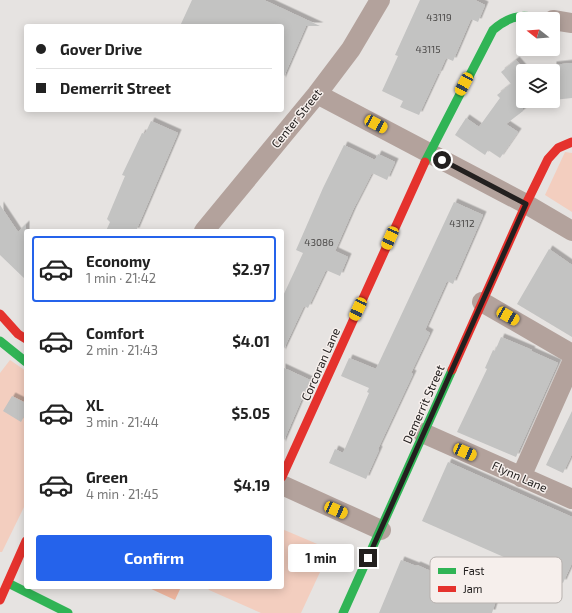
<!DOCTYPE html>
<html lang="en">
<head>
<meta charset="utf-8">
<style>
  :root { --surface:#fff; --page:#f6f6f6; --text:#222; --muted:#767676; --line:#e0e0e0; --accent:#2563eb }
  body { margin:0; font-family:"Exo 2",sans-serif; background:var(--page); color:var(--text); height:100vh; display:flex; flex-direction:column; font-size:15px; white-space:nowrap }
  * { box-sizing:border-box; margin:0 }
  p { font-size:13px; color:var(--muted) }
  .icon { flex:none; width:22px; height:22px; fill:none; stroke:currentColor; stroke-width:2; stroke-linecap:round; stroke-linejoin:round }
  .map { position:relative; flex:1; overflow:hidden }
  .sheet { position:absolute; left:24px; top:229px; width:260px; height:360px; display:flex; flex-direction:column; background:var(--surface); border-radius:4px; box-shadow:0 2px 10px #0003 }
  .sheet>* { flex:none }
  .guide { position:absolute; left:24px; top:24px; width:260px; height:88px; border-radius:4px; box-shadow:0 2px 10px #0003; display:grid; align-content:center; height:88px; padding:0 12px; background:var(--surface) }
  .needle { width:26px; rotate:287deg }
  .fabs { position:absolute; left:516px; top:12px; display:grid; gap:8px }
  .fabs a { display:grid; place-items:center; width:44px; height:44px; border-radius:4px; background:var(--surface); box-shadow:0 2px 10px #0003; font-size:20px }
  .end { position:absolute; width:18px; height:18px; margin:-9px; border:5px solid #23201f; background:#fff; box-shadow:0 0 0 2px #fff }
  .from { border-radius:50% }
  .bubble { position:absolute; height:28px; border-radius:4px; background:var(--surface); box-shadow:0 2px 10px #0003; font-size:13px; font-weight:700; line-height:28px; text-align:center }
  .car { position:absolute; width:12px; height:24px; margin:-12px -6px; border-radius:5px; box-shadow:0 0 3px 1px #0007; background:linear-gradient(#f5c518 24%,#345 0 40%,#f5c518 0 76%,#345 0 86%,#f5c518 0) }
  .guide b { display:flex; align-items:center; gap:14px; height:38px; font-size:15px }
  .guide b+b { border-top:1px solid var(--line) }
  .guide i { width:10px; height:10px; background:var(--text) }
  ul { padding:7px 0 0; list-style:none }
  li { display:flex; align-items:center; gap:12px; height:66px; margin:0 8px 6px; padding:0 4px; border:2px solid transparent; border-radius:4px }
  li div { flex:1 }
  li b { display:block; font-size:15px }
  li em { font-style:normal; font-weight:700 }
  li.on { border-color:var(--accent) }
  li>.icon { width:36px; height:36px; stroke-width:1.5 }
  .cta { display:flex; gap:8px; margin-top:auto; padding:8px 12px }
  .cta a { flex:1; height:46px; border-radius:4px; background:var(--accent); color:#fff; font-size:16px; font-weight:700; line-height:46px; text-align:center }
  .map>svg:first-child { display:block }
  .green { fill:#f3cebf }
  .water { fill:#efb69f }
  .building { fill:#c3c3c2; filter:url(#shadow) }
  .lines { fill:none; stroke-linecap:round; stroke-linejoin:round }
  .street { stroke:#b3a29c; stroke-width:20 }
  .fast { stroke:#30b455; stroke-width:9 }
  .jam { stroke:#e5322d; stroke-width:9 }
  .route { stroke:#23201f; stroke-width:5 }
  .labels { text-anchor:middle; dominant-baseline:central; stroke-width:3; stroke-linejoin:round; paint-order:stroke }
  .number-label { font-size:10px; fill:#4b4948 }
  .street-label { font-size:12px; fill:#23201f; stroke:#f6efec }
  .key { fill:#f6efec; stroke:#b7b1ae; stroke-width:1 }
  .key-label { font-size:11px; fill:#23201f }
</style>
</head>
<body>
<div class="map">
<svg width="572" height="613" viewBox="0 0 572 613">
  <defs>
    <filter id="shadow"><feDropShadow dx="3.5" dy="-3.5" stdDeviation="0" flood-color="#0004"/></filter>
  </defs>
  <rect width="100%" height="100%" fill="#e6e3e1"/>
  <!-- green -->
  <path class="green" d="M 565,152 L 572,153 L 572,212 L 545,195 Z
    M 10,360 L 26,371 L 26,503 L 2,552 L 0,552 L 0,373 Z
    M 282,529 L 322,546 L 327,557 L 301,613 L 261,613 L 209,590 L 207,587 L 282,587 Z"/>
  <!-- water -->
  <path class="water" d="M 147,587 L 181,587 L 175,600 Z"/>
  <!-- building -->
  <path class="building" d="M 192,0 L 264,0 L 320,26 L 306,26 L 282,81 L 282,26 L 180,26 Z
    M 420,0 L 475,0 L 485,5 L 478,22 L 471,19 L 453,61 L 446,58 L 439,74 L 438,74 L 419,115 L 400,107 L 403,101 L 382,91 L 398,56 L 395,55 Z
    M 516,60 L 523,68 L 523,111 L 506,124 L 518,132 L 500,158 L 488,150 L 485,155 L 455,135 L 466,118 L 479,127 L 500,98 L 497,95 L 511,84 L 501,72 Z
    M 572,63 L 572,98 L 553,100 L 553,65 Z
    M 151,121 L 178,133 L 136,231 L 106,231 L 110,222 L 107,219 L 125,176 L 122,175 L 142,133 L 145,134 Z
    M 344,145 L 375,160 L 378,154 L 395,162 L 387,180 L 372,173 L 353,210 L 335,251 L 348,257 L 340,276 L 326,270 L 308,308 L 304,306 L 282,353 L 282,298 L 303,253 L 296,250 L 323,188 Z
    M 454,202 L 483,215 L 453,284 L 447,281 L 425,330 L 430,333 L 411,373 L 413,374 L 378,449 L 379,450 L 366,479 L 329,463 L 335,449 L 343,453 L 369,393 L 367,392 L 369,388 L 341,376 L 349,358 L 376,369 Z
    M 0,205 L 18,232 L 26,224 L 26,280 L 0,255 Z
    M 549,249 L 572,265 L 572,337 L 517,304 Z
    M 501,337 L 532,350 L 531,351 L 558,363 L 516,457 L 457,432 L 487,369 L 485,368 L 493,350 L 495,351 Z
    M 282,367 L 310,380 L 282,445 Z
    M 12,396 L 26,403 L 26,413 L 21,422 L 3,411 Z
    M 572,411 L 572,454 L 563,473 L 546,465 Z
    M 448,462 L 572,517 L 572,563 L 563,583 L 422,521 Z
    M 401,560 L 416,566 L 417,565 L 465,586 L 464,588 L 496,600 L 492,613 L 379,613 Z"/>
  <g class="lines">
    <!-- street -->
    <path class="street" d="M 553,20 L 572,23
      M 317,94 L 526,204 L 572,231
      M 204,231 L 317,94 L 351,49 L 380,0
      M 482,302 L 572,354
      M 423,433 L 572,499
      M 521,477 L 572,362
      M 282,485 L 381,530"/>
    <!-- fast -->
    <path class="fast" d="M 425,162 L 493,30 C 512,13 525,15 548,19
      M 0,341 L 26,362
      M 8,583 L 68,613
      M 343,613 L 452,370"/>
    <!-- jam -->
    <path class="jam" d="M 0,314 L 18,334 L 26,339
      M 452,370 L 526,204 L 548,159 L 558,148 L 572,142
      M 282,477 L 425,162
      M 0,600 L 26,541"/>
  </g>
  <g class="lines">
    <!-- route -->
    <path class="route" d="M 368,558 L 526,204 L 442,160"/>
  </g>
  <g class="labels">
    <!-- number labels -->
    <g class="number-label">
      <text x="439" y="17">43119</text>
      <text x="428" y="49">43115</text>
      <text x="462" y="223">43112</text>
      <text x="319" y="242">43086</text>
    </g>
    <!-- street labels -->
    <g class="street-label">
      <text transform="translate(296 118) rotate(-51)">Center Street</text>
      <text transform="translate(320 364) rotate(-66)">Corcoran Lane</text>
      <text transform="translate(423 404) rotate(-66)">Demerrit Street</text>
      <text transform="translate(520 476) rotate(24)">Flynn Lane</text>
    </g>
  </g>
  <!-- legend -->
  <rect x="430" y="557" width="132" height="46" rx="6" class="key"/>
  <rect x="438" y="568" width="18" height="6" fill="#30b455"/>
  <rect x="438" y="586" width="18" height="6" fill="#e5322d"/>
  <g class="key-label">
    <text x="463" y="575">Fast</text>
    <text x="463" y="593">Jam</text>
  </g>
</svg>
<div class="fabs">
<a><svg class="needle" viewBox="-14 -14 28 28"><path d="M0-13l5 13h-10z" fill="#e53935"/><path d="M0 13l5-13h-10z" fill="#767676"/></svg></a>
<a><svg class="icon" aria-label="layers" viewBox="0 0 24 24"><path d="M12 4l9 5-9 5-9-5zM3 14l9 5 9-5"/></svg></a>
</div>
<i class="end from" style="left:442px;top:160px"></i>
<i class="end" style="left:368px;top:558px"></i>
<div class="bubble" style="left:288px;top:544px;width:66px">1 min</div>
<i class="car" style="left:464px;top:84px;rotate:208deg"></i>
<i class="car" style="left:376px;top:124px;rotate:118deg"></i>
<i class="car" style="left:390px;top:238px;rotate:204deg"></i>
<i class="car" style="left:358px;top:309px;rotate:205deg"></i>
<i class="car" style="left:508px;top:316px;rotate:120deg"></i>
<i class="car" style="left:465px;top:452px;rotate:114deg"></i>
<i class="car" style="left:336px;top:510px;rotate:114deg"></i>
<div class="guide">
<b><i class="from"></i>Gover Drive</b>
<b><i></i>Demerrit Street</b>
</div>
<section class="sheet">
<ul>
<li class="on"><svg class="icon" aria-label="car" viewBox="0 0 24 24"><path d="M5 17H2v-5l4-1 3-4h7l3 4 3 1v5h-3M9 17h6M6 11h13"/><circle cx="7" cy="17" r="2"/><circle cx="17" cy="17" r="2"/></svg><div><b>Economy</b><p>1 min · 21:42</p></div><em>$2.97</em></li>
<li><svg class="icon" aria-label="car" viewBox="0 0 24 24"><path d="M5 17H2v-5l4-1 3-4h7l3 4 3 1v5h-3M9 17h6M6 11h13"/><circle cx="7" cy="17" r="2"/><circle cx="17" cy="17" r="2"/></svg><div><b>Comfort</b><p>2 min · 21:43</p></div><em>$4.01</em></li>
<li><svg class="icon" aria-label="car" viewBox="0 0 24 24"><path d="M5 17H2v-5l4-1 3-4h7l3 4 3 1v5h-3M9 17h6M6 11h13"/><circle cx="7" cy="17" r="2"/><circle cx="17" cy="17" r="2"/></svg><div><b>XL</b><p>3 min · 21:44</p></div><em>$5.05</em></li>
<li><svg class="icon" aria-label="car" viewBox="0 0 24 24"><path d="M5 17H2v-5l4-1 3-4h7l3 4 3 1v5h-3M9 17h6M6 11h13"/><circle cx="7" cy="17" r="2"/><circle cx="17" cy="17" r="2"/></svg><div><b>Green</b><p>4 min · 21:45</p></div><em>$4.19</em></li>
</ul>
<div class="cta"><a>Confirm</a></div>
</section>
</div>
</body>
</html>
